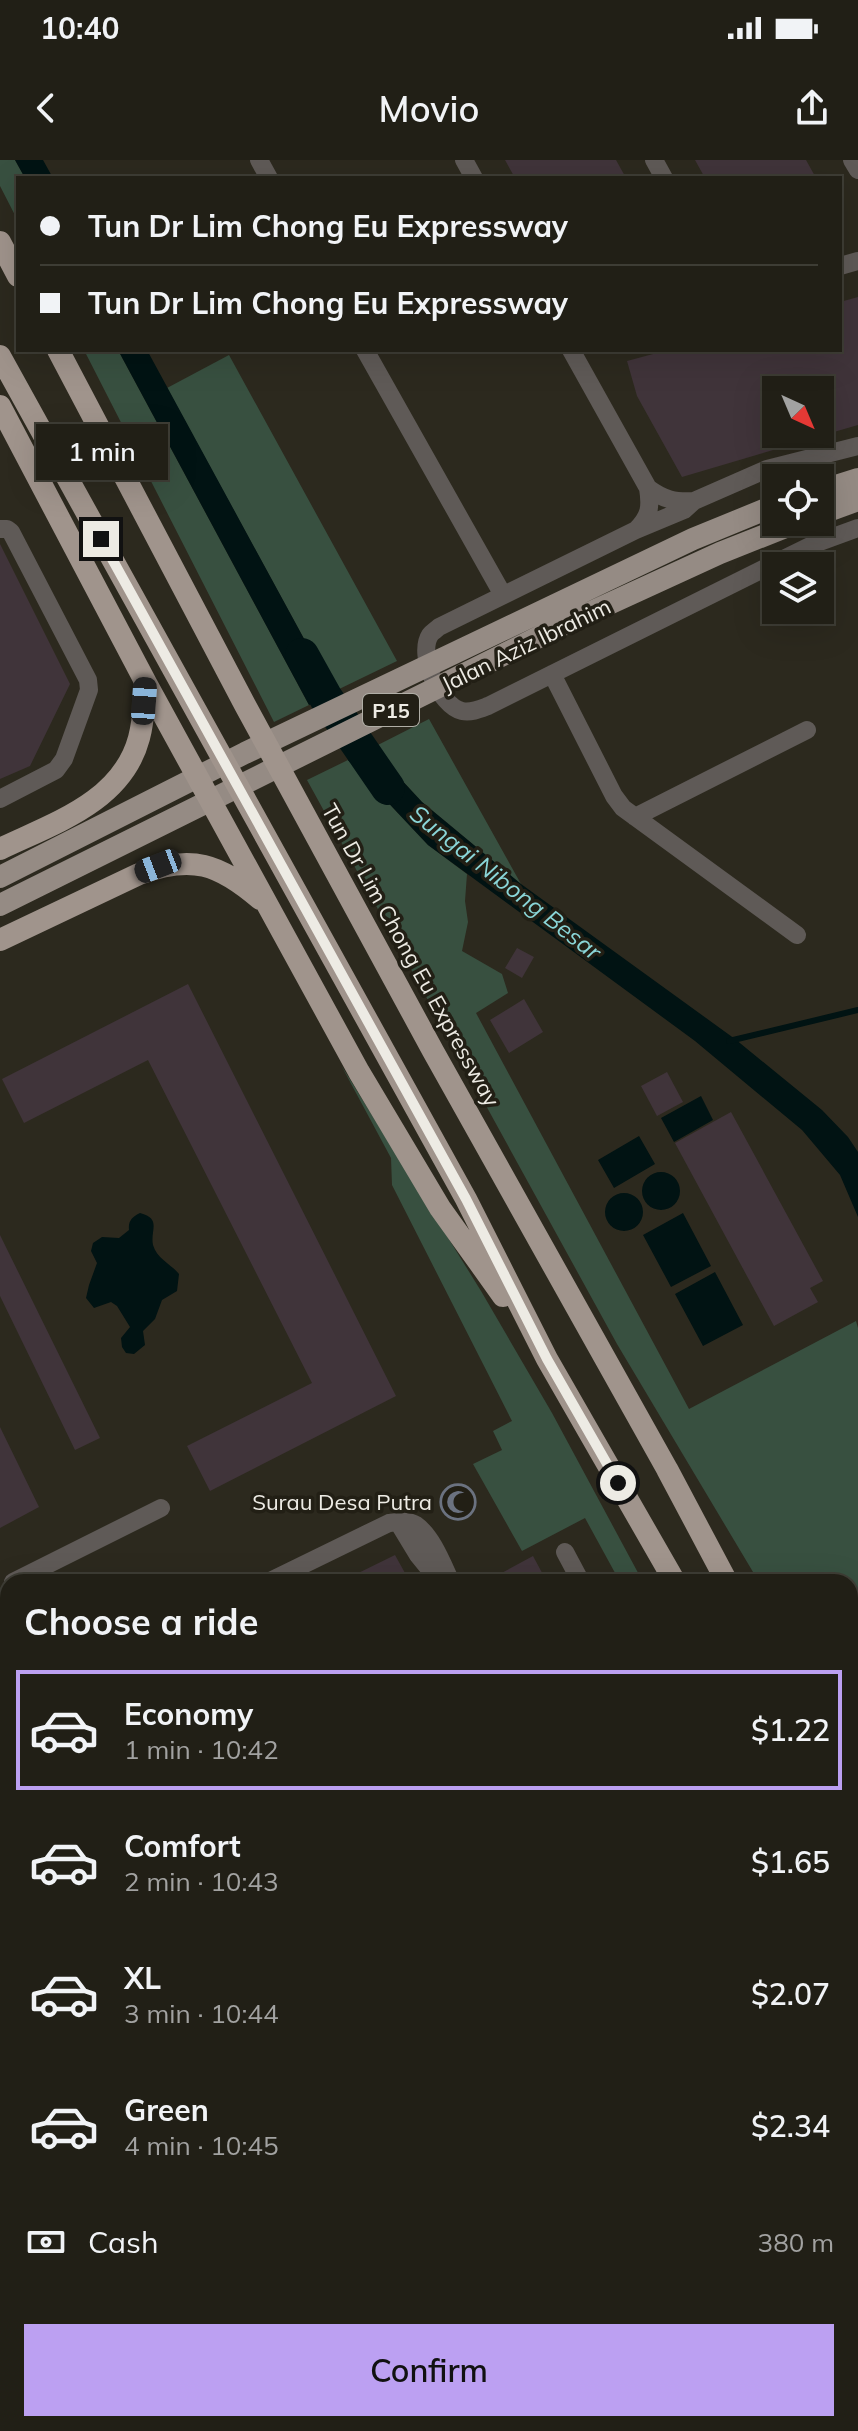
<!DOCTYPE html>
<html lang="en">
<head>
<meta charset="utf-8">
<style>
  :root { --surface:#211f16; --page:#2d2c23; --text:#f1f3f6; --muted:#a2a2a1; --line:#3e3d35; --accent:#bca0f2 }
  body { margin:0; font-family:Mulish,sans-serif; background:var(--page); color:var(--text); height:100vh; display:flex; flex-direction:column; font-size:30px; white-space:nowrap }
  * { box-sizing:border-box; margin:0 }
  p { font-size:26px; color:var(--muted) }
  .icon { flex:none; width:44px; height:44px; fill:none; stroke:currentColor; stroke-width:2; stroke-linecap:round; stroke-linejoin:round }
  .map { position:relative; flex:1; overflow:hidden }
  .side { position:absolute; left:0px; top:1414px; width:858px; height:858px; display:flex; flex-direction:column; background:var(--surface); border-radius:24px 24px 0 0; box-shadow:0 8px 32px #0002,0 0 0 2px var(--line) }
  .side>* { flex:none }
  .hud { position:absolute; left:16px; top:16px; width:826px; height:176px; border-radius:0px; box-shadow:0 8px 32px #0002,0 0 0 2px var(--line); display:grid; align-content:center; height:176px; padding:0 24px; background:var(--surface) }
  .needle { width:52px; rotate:136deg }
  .buttons { position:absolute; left:762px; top:216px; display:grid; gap:16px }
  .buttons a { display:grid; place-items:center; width:72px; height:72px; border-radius:0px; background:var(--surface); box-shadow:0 8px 32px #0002,0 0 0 2px var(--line); font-size:40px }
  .end { position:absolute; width:36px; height:36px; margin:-18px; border:10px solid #edebe4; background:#111; box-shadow:0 0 0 4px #111 }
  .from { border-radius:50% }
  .bubble { position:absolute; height:56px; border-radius:0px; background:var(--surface); box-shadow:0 8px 32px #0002,0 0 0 2px var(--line); font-size:26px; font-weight:600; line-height:56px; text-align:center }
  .car { position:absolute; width:24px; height:48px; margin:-24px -12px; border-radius:10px; box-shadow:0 0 6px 2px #0007; background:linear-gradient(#222 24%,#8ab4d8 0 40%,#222 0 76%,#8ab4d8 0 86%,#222 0) }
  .hud b { display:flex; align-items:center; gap:28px; height:76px; font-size:30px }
  .hud b+b { border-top:2px solid var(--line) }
  .hud i { width:20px; height:20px; background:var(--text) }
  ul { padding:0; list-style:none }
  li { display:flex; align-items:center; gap:24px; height:120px; margin:0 16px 12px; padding:0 8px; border:4px solid transparent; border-radius:0px }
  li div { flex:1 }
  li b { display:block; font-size:30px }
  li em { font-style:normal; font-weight:600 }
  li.on { border-color:var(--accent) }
  li>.icon { width:72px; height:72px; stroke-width:1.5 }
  h2 { padding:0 24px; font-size:36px; line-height:96px }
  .pay { display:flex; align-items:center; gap:20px; height:88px; padding:0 24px; font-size:30px }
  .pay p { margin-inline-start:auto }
  .primary-button { display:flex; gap:16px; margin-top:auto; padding:16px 24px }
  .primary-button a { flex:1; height:92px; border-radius:0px; background:var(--accent); color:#111; font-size:32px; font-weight:600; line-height:92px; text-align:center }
  .status { display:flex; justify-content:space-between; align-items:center; height:56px; padding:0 40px; background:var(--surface); direction:ltr }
  .status svg { height:22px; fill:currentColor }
  header { display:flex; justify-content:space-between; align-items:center; height:104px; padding:0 24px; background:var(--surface); font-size:36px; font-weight:600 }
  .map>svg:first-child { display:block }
  .green { fill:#385040 }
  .water { fill:#011313 }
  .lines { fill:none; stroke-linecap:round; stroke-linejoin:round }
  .stream { stroke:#011313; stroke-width:6 }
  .river { stroke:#011313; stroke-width:34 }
  .building { fill:#40343a }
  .minor { stroke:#5f5a57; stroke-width:18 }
  .primary { stroke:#958b84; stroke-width:22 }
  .trunk { stroke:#a0948c; stroke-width:22 }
  .route { stroke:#edebe4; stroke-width:10 }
  .labels { text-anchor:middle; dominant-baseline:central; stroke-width:7; stroke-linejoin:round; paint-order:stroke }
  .shield { fill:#221f15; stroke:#b0aea6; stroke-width:2 }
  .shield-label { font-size:20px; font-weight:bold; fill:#edebe4 }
  .street-label { font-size:22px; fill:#edebe4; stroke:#221f15 }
  .poi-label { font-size:22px; fill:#edebe4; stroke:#221f15; text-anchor:end }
  .water-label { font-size:24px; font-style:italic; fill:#8ad6d8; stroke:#221f15 }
</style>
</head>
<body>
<div class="status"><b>10:40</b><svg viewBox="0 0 49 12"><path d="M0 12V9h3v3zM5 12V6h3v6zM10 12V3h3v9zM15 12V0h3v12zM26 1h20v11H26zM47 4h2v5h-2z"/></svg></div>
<header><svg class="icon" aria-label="back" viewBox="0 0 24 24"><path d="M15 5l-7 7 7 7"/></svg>Movio<svg class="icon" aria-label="share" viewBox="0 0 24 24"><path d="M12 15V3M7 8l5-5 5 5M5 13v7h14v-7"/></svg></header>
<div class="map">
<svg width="858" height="2271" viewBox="0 0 858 2271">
  <rect width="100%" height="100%" fill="#2c291e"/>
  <!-- green -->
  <path class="green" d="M 0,0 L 15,0 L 25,18 L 18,18 L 18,61 L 0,26 Z
    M 84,190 L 118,190 L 309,545 L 274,562 Z
    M 229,195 L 397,501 L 333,532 L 167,228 Z
    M 429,559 L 521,724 L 422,642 L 372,588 Z
    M 348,600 L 428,685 L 467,714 L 465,741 L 468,762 L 462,791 L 502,814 L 508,833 L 476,853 L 689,1249 L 856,1161 L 858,1168 L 858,1593 L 850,1579 L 850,1422 L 759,1422 L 617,1184 L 307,620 Z
    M 341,905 L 481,1131 L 552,1253 L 643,1422 L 620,1422 L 585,1358 L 522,1391 L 473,1304 L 502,1290 L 493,1271 L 512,1261 L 392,1025 L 391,998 Z
    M 8,1449 L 8,1533 L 0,1537 L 0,1453 Z"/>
  <!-- water -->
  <path class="water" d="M 15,0 L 43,0 L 53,18 L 25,18 Z
    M 118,190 L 147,190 L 333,532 L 309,545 Z
    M 372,588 L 422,642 L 521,724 L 735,879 L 822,950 L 848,977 L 858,992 L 858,1057 L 840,1015 L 802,970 L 695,881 L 428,685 L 348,600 Z
    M 701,936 L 713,960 L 674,982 L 661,958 Z
    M 639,976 L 655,1004 L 614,1028 L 598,1000 Z
    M642 1031a19 19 0 1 1 38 0a19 19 0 1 1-38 0Z
    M605 1052a19 19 0 1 1 38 0a19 19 0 1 1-38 0Z
    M 140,1053 C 162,1059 150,1070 153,1085 C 157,1099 171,1104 179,1114 L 177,1131 L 162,1140 L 155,1159 L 143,1171 L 145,1185 L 134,1194 L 126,1193 L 122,1187 L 121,1178 L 130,1167 L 117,1146 L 111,1142 L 94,1148 L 86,1138 L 89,1125 L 97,1103 L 91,1091 L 93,1083 L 102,1077 L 119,1078 L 129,1070 C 128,1061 132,1057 140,1053 Z
    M 683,1053 L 711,1106 L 671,1127 L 643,1075 Z
    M 715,1112 L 743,1165 L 703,1186 L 675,1134 Z
    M 858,1727 L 858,1818 L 850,1821 L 850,1730 Z
    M 8,2032 L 8,2148 L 0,2151 L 0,2035 Z"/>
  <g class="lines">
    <!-- stream -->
    <path class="stream" d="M 729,881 L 858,850"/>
    <!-- river -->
    <path class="river" d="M 302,495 L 326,538 L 388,628"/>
  </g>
  <!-- building -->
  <path class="building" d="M 505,0 L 616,0 L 626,18 L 515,18 Z
    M 695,0 L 806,0 L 816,18 L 705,18 Z
    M 858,137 L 858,265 L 820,276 L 820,230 L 776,230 L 776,274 L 813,274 L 814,278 L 682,317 L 637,236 L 627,201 L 668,190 L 840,190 L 840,142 Z
    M 0,384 L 70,524 L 30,606 L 0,619 Z
    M 517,788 L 534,797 L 522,818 L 505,808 Z
    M 188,824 L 396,1236 L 210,1331 L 187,1286 L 312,1223 L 148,900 L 24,963 L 2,919 Z
    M 524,839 L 543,872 L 509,893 L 490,860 Z
    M 667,912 L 683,942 L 657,956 L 641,926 Z
    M 731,952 L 823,1121 L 810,1128 L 818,1142 L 774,1166 L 675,983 Z
    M 0,1075 L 100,1278 L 75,1290 L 0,1136 Z
    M 0,1267 L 39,1347 L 0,1368 Z
    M 395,1395 L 410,1422 L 340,1422 Z
    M 533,1396 L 547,1422 L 485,1422 Z"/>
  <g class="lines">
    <!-- minor -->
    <path class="minor" d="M 259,0 L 269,18
      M 464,0 L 474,18
      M 654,0 L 664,18
      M 852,0 L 858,10
      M 840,106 L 858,101
      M 365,190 L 503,435
      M 571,190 L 648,328 C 651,347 650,356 636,370
      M 858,286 L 767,309 L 694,341 L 684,350 L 636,370 L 439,467 C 436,470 432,472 430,475 C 417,495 440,546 462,551 C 471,553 480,549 488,546 L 759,411 L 814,384 L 858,368
      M 648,328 C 664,340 675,342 694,341
      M 0,369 L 7,369 L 11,372 L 88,520 L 89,530 L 64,599 L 56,610 L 0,639
      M 552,514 L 614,636 L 623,648 L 797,775
      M 635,657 L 807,570
      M 398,1362 L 418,1395 L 440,1422
      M 565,1392 L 581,1422
      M 13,1422 L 161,1348
      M 268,1422 L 389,1363 C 397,1362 408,1360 416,1365 C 432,1376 443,1405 451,1422
      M 0,1554 L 8,1550"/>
    <!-- primary -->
    <path class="primary" d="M 820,331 L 858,319
      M 820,354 L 858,340
      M 0,717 L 245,593 L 693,379 L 776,345
      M 0,745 L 563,465 L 720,393 L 798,362"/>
    <!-- trunk -->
    <path class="trunk" d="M 0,82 L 18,116
      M 58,190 L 245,545 L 433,891 L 667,1309 L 727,1422
      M 0,196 L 466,1039 L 547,1199 L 675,1422
      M 0,246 L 146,523 L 359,912 L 440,1048 L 503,1136
      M 0,689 C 54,663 122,642 139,578 C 144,560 144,541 146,523
      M 0,780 L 139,714 C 192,694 219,704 260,739
      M 850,1623 L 858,1636
      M 850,1738 L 858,1752"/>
  </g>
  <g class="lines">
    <!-- route -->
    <path class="route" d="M 101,379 L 466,1039 L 547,1199 L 618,1323"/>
  </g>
  <!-- icons -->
  <defs>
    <symbol id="mosque-ring" viewBox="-11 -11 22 22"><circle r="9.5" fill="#221f15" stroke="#6b7280" stroke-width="1.5"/><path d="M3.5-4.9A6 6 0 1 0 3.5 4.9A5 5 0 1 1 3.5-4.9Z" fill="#6b7280"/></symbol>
  </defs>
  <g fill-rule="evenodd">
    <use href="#mosque-ring" x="438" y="1322" width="40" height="40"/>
  </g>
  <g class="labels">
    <!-- shield labels -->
    <rect class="shield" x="363" y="534" width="56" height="32" rx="6"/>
    <g class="shield-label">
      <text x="391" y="550">P15</text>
    </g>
    <!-- street labels -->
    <g class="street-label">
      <text transform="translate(526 485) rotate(-26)">Jalan Aziz Ibrahim</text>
      <text transform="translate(411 795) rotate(61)">Tun Dr Lim Chong Eu Expressway</text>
    </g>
    <!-- poi labels -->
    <g class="poi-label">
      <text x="432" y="1342">Surau Desa Putra</text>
    </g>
    <!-- water labels -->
    <g class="water-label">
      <text transform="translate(506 722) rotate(38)">Sungai Nibong Besar</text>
    </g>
  </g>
</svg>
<div class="buttons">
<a><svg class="needle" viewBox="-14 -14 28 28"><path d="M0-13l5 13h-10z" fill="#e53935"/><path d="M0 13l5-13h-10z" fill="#a2a2a1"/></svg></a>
<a><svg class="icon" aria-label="locate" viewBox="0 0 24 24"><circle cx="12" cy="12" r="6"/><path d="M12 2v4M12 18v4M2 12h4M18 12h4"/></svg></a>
<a><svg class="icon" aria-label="layers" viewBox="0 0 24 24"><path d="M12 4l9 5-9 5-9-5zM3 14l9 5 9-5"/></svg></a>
</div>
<i class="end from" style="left:618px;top:1323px"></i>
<i class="end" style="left:101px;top:379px"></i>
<div class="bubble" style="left:36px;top:264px;width:132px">1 min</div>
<i class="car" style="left:144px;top:541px;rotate:4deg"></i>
<i class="car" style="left:158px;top:706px;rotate:249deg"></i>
<div class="hud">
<b><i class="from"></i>Tun Dr Lim Chong Eu Expressway</b>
<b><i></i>Tun Dr Lim Chong Eu Expressway</b>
</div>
<section class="side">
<h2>Choose a ride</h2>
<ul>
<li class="on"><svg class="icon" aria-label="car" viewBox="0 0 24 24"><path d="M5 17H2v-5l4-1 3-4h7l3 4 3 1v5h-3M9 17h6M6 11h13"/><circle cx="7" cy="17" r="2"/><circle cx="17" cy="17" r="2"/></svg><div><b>Economy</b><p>1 min · 10:42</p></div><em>$1.22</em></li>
<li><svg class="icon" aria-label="car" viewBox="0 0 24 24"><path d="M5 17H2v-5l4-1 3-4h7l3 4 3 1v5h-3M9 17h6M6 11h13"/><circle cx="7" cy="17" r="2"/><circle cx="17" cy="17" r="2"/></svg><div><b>Comfort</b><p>2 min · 10:43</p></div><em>$1.65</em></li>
<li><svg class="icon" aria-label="car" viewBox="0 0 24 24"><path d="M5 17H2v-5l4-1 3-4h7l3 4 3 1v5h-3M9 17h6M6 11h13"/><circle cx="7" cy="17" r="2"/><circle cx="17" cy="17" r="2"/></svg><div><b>XL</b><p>3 min · 10:44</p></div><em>$2.07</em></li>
<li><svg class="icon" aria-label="car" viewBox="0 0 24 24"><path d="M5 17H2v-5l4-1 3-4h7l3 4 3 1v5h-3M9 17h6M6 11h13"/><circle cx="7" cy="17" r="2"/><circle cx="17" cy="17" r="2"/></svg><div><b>Green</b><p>4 min · 10:45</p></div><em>$2.34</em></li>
</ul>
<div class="pay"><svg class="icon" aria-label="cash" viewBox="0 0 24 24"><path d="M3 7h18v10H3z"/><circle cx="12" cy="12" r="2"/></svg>Cash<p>380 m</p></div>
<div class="primary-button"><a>Confirm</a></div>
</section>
</div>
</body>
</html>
